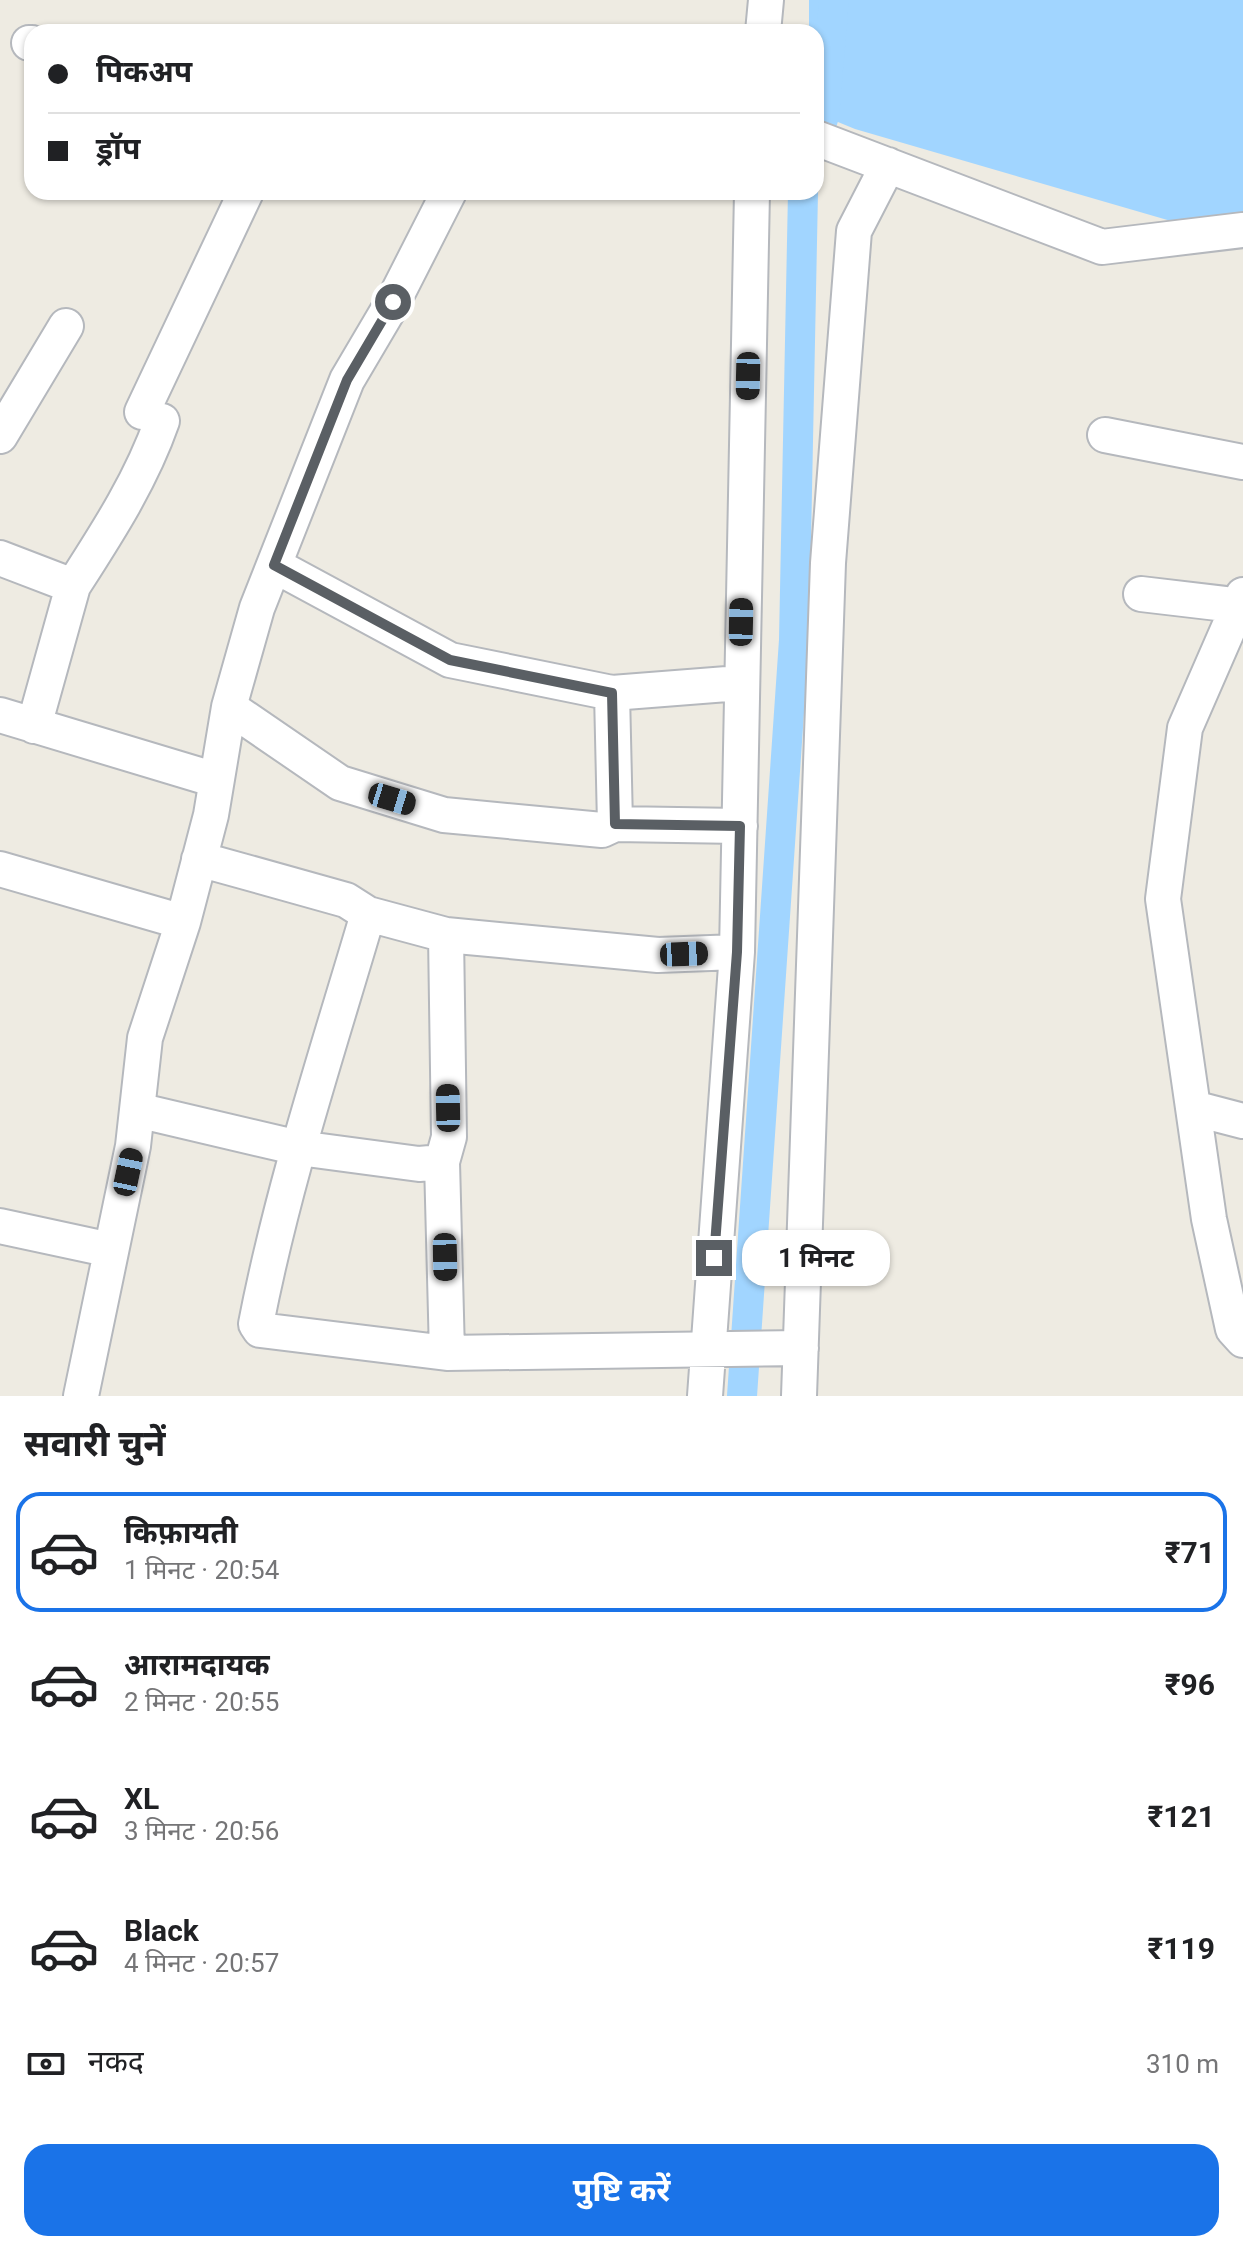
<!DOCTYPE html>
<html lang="hi">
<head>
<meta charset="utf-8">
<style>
  :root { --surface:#fff; --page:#f2f2f2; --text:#202124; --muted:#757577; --line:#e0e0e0; --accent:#1a73e8 }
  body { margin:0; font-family:Roboto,"Noto Sans Devanagari",sans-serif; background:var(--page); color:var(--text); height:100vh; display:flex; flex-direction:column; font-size:30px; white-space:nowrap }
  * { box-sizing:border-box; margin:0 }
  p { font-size:26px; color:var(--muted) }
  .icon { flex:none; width:44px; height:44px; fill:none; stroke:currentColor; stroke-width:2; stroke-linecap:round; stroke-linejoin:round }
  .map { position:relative; height:1396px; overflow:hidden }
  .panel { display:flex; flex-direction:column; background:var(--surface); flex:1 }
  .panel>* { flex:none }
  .top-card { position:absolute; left:24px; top:24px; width:800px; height:176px; border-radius:24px; box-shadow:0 2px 6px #0004; display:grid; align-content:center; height:176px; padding:0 24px; background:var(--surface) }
  .end { position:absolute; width:36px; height:36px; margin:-18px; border:10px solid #5a5f64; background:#fff; box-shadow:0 0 0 4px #fff }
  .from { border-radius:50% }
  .bubble { position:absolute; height:56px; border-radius:24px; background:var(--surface); box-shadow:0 2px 6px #0004; font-size:26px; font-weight:700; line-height:56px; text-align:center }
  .car { position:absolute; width:24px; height:48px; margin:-24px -12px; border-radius:10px; box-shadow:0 0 6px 2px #0007; background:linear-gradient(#222 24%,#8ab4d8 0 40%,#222 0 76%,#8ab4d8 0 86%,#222 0) }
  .top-card b { display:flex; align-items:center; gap:28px; height:76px; font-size:30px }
  .top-card b+b { border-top:2px solid var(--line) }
  .top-card i { width:20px; height:20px; background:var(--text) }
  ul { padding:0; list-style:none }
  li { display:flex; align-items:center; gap:24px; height:120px; margin:0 16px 12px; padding:0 8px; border:4px solid transparent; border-radius:24px }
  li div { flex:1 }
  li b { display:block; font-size:30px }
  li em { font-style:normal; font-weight:700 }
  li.current { border-color:var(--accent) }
  li>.icon { width:72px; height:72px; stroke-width:1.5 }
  h2 { padding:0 24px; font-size:36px; line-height:96px }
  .pay { display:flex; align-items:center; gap:20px; height:88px; padding:0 24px; font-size:30px }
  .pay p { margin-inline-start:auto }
  .action { display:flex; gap:16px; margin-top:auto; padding:16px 24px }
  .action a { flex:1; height:92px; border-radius:24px; background:var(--accent); color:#fff; font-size:32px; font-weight:700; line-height:92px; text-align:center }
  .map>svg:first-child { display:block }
  .water { fill:#a1d5ff }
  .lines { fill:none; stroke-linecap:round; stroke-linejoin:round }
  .canal { stroke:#a1d5ff; stroke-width:30 }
  .street-casing { stroke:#b5b8bd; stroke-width:38 }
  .street { stroke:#fff; stroke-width:34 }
  .route { stroke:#5a5f64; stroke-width:10 }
</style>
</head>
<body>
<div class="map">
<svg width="1243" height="1396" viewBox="0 0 1243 1396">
  <rect width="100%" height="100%" fill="#eeebe2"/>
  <!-- water -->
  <path class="water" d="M 809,0 L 1243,0 L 1243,217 L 1195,228 L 855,129 L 816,113 L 816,32 L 809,32 Z"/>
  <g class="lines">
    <!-- canal -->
    <path class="canal" d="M 816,140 L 824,116 L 834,0
      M 742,1396 L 794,640 L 803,192"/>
    <defs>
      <path id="street" d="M 763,32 L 766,0
        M 29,43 L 32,43
        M 816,138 L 1102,247 L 1243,230
        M 142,412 L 246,192
        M 1105,435 L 1243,462
        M 0,436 L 66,326
        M 0,558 L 73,586 L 34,726
        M 274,565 L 450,660 L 612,693 L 740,683
        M 73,586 C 107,533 141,481 162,421
        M 1141,594 L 1243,606
        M 1243,595 L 1185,728 L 1163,899 L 1209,1219 L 1233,1329 L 1243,1340
        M 612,693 L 615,824
        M 229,707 L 340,783 L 444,815 L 602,830 L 615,824 L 740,826
        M 0,715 L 216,780
        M 199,859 L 346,900 L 368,914 L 446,935 L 658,955 L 737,952
        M 0,869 L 183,922
        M 368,914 C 328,1050 283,1185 256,1324 L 260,1330 L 447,1353 L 801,1348
        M 446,935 L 449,1137 L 442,1162 L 447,1353
        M 1193,1108 L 1243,1121
        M 137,1110 L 299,1148 L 419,1164 L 442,1162
        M 0,1226 L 111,1250
        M 81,1396 L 133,1146 L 145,1038 L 183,922 L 211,815 L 229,707 L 257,608 L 347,380 L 393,302 L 449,192
        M 705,1396 L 737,952 L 752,192
        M 799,1396 L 828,563 L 854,231 L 888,165"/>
    </defs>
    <!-- street casing -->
    <use href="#street" class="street-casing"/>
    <!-- street -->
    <use href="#street" class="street"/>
  </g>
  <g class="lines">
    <!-- route -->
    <path class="route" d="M 393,302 L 347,380 L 274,565 L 450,660 L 612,693 L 615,824 L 740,826 L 737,952 L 714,1258"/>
  </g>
</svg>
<i class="end from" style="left:393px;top:302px"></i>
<i class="end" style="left:714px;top:1258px"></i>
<div class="bubble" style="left:742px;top:1230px;width:148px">1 मिनट</div>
<i class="car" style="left:748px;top:376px;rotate:181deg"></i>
<i class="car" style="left:741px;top:622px;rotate:1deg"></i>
<i class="car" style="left:392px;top:799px;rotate:107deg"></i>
<i class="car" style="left:684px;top:954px;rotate:88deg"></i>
<i class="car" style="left:448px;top:1108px;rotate:359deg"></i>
<i class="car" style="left:128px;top:1172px;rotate:12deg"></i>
<i class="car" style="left:445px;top:1257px;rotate:179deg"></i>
<div class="top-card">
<b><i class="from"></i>पिकअप</b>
<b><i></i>ड्रॉप</b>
</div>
</div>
<section class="panel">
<h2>सवारी चुनें</h2>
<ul>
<li class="current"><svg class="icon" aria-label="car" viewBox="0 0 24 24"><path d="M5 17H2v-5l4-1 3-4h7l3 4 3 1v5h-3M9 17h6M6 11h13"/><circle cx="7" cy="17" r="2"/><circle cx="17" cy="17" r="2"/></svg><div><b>किफ़ायती</b><p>1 मिनट · 20:54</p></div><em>₹71</em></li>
<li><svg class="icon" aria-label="car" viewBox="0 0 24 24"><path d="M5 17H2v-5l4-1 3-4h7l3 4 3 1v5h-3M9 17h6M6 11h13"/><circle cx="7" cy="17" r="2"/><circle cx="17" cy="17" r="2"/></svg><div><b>आरामदायक</b><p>2 मिनट · 20:55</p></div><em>₹96</em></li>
<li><svg class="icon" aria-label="car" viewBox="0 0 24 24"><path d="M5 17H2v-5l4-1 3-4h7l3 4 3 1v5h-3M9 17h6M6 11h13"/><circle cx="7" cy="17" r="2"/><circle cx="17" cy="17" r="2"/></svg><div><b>XL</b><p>3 मिनट · 20:56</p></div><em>₹121</em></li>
<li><svg class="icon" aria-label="car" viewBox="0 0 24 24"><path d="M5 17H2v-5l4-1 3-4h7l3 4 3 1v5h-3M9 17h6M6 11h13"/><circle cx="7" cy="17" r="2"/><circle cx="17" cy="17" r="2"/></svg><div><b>Black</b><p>4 मिनट · 20:57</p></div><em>₹119</em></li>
</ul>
<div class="pay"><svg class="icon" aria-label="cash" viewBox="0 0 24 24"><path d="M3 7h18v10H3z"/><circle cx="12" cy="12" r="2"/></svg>नकद<p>310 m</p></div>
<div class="action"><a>पुष्टि करें</a></div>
</section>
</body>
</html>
